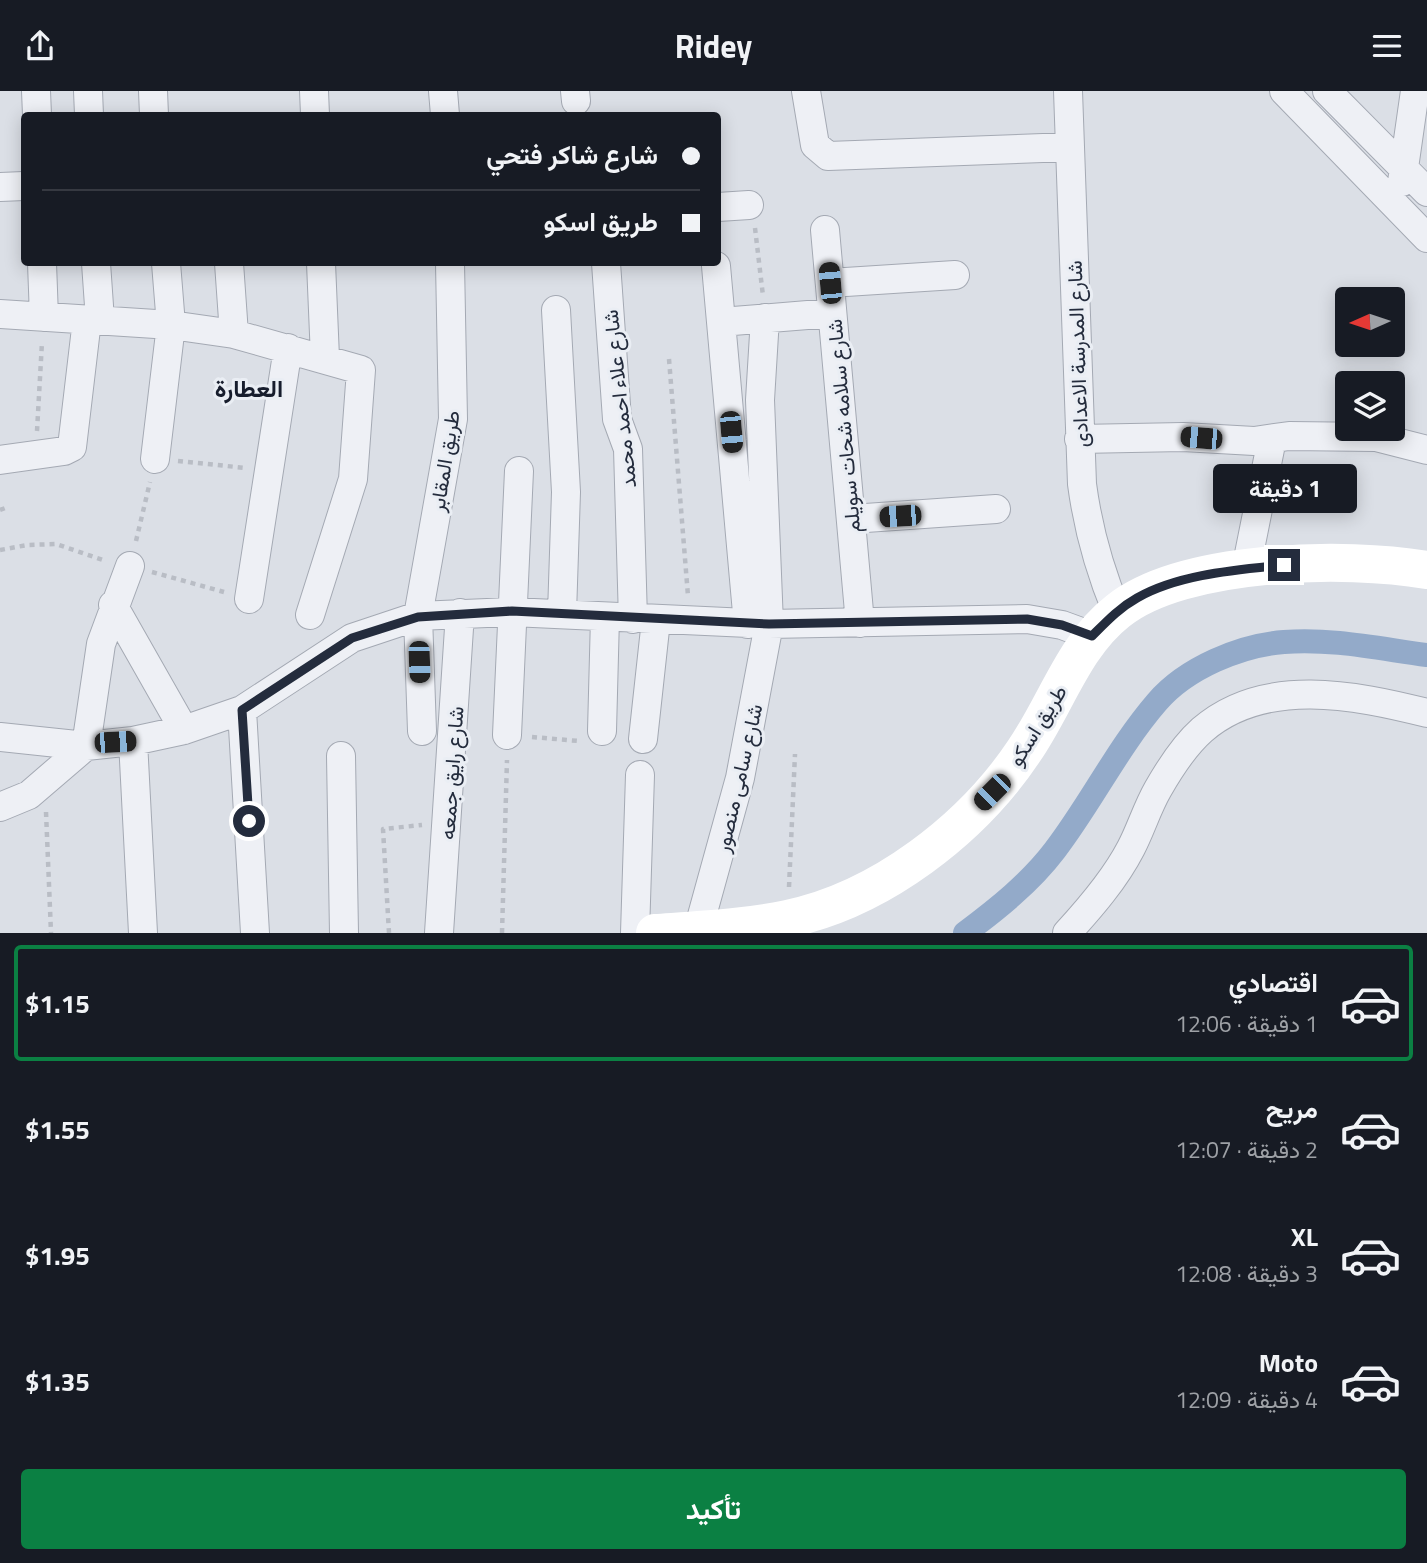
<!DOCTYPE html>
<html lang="ar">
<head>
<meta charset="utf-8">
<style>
  :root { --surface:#171b24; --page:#242831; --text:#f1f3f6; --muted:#9ea1a6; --line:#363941; --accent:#0b8043 }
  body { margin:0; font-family:"Titillium Web",Vazirmatn,sans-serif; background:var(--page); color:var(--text); direction:rtl; height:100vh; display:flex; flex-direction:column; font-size:26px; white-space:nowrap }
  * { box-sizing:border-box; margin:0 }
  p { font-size:23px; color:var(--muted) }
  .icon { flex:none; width:38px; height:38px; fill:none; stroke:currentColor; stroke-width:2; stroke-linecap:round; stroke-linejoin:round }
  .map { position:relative; height:842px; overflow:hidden; direction:ltr }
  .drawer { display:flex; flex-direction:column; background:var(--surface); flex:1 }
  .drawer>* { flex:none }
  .hud { position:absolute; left:21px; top:21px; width:700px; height:154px; border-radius:7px; box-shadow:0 4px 18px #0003; direction:rtl; display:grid; align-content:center; height:154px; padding:0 21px; background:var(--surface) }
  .needle { width:46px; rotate:267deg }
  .fabs { position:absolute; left:1335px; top:196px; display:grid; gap:14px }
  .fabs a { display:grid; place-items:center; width:70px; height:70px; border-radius:7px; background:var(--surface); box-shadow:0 4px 18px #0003; font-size:35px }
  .end { position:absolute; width:32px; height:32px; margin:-16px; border:9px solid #242c3d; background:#fff; box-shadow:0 0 0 4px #fff }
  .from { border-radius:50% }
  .bubble { position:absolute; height:49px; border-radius:7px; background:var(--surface); box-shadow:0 4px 18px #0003; font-size:23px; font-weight:700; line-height:49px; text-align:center; direction:rtl }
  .car { position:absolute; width:21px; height:42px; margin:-21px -10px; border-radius:9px; box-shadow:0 0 5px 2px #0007; background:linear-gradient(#222 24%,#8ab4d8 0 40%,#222 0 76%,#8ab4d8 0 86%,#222 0) }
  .hud b { display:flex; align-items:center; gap:24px; height:66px; font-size:26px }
  .hud b+b { border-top:2px solid var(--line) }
  .hud i { width:18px; height:18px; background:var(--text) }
  ul { padding:12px 0 0; list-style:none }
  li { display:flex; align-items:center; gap:21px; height:116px; margin:0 14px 10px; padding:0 7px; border:4px solid transparent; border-radius:7px }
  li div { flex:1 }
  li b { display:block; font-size:26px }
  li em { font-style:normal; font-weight:700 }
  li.on { border-color:var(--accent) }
  li>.icon { width:63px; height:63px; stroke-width:1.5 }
  .primary-button { display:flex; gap:14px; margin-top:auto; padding:14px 21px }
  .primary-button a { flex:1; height:80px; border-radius:7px; background:var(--accent); color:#fff; font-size:28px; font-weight:700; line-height:80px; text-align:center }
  header { display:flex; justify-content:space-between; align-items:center; height:91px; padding:0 21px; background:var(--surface); font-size:32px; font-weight:700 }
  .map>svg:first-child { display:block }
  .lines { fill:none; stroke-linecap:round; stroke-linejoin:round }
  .canal { stroke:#93aac9; stroke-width:24 }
  .street-casing { stroke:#a4a9b3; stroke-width:30 }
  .path { stroke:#b9bdc5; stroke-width:4.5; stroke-dasharray:5 5; stroke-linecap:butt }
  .street { stroke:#eef0f5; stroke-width:28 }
  .secondary { stroke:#fff; stroke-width:38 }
  .route { stroke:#242c3d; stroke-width:9 }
  .labels { text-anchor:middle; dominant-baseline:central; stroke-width:6; stroke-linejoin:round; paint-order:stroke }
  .street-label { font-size:21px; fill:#242c3d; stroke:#eaeef4 }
  .quarter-label { font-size:24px; font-weight:bold; fill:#171d2d; stroke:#eaeef4 }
</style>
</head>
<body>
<header><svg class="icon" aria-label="menu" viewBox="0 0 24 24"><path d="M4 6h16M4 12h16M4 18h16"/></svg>Ridey<svg class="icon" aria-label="share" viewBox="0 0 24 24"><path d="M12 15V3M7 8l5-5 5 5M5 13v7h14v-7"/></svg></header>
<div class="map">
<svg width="1427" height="842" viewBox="0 0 1427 842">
  <rect width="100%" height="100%" fill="#dbdfe6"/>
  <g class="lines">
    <!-- canal -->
    <path class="canal" d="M 965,842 C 997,818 1030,792 1055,759 C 1091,712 1118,656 1157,611 C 1186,577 1241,554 1284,551 C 1331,547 1381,558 1427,564"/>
    <defs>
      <path id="street" d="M 36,0 L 37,24
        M 88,0 L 89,24
        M 153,0 L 154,24
        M 314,0 L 315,24
        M 443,0 L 445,24
        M 575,0 L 576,10
        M 806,0 L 815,54 L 828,65 L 1070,56
        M 1068,0 L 1082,393 C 1088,438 1099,478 1117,521
        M 1284,0 L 1427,147
        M 1327,0 L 1427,101
        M 1402,91 L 1415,0
        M 0,96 L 24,95
        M 718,116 L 749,114
        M 825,139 L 860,532
        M 42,172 L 44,226
        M 96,172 L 100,229
        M 229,172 L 234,243
        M 321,172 L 325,267
        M 606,172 L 617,328 L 628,358 L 633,528
        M 716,175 L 748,533
        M 830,192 L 955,184
        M 556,219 L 566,401 L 562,523
        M 0,223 L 171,234 L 234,243 L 361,279 L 353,388 L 310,524
        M 721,231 L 832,222
        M 1079,348 L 1183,346 L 1254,350 L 1289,345 L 1376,346 L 1427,359
        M 155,368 L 171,234 L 166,172
        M 0,369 L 64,360 L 72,356 L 87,229
        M 851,428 L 996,418
        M 1246,478 L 1272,348
        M 249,508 L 288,257
        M 113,514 L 184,639
        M 242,619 L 255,842
        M 422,640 L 418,525 L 453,328 L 450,172
        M 602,640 L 605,526
        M 507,644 L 519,380
        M 0,646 L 86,655 L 101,553 L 130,475
        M 643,648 L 656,529
        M 133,650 L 143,842
        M 341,665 L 344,842
        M 0,716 L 29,704 L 86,655 L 133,650 L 184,639 L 242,619 L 352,547 L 418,525 L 512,521 L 769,533 L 1027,528 L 1062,534 L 1092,545
        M 698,839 L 740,687 L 769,533 L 760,309 L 765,227
        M 439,842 L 460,522
        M 635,842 L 640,684
        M 1067,842 C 1091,816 1115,788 1131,757 C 1141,738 1147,717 1158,698 C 1170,677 1184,655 1202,639 C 1264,585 1355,604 1427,622"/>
    </defs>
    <!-- street casing -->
    <use href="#street" class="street-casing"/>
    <!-- path -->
    <path class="path" d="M 755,137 L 763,205
      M 669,268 L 688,505
      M 37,340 L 42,251
      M 178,370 L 246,377
      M 0,419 L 8,416
      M 136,450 L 150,391
      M 0,459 L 27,454 L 56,453 L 106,470
      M 152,481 L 224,501
      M 532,646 L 579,650
      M 46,721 L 51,842
      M 789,796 L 795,663
      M 389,842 L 383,738 L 422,734
      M 502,842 L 507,669"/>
    <!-- street -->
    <use href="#street" class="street"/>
    <!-- secondary -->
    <path class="secondary" d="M 655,842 C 699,839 744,837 787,828 C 880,809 972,738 1024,660 C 1056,614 1073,555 1118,520 C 1183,468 1347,465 1427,479"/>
  </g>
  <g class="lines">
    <!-- route -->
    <path class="route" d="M 249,730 L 242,619 L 352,547 L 418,526 L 512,520 L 769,533 L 1027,528 L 1062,534 L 1092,545 C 1106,531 1119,517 1137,507 C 1179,483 1237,479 1284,474"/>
  </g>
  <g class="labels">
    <!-- street labels -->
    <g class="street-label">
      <text transform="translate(1077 263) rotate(-92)">شارع المدرسة الاعدادى</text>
      <text transform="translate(619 308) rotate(-96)">شارع علاء احمد محمد</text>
      <text transform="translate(843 335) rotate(-95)">شارع سلامه شحات سويلم</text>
      <text transform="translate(444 370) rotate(-81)">طريق المقابر</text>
      <text transform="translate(1037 634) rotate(-58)">طريق اسكو</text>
      <text transform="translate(451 682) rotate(-86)">شارع رايق جمعه</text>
      <text transform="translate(738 687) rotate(-77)">شارع سامى منصور</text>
    </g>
    <!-- quarter labels -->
    <g class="quarter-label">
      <text x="249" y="297">العطارة</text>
    </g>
  </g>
</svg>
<div class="fabs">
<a><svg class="needle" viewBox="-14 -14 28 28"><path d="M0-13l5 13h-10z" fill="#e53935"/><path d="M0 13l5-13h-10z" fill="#9ea1a6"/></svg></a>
<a><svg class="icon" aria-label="layers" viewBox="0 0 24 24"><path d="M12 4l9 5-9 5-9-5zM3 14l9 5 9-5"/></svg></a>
</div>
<i class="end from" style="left:249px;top:730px"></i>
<i class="end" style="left:1284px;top:474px"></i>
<div class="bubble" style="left:1213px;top:373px;width:144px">1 دقيقة</div>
<i class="car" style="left:830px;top:192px;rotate:355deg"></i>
<i class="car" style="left:731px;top:341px;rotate:175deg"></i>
<i class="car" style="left:1201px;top:347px;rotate:275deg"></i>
<i class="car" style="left:900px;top:425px;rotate:266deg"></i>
<i class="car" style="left:419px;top:571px;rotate:178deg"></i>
<i class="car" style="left:115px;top:651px;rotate:87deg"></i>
<i class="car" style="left:992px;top:701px;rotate:225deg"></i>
<div class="hud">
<b><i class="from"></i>شارع شاكر فتحي</b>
<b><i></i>طريق اسكو</b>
</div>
</div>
<section class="drawer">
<ul>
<li class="on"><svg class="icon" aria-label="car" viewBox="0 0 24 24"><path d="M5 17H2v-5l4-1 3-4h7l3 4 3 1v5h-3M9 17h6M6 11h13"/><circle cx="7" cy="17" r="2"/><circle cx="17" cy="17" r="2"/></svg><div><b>اقتصادي</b><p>1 دقيقة · 12:06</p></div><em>$1.15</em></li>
<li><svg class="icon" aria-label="car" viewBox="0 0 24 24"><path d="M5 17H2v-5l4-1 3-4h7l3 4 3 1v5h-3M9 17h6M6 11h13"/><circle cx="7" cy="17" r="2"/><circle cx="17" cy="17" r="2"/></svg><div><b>مريح</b><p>2 دقيقة · 12:07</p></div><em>$1.55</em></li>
<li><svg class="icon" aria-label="car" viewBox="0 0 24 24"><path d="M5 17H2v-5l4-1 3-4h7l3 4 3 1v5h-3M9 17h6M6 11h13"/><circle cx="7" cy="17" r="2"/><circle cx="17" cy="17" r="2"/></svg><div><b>XL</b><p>3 دقيقة · 12:08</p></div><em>$1.95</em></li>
<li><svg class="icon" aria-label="car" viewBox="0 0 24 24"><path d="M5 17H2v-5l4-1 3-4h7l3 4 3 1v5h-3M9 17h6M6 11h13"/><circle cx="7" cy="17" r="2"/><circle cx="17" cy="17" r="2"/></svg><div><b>Moto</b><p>4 دقيقة · 12:09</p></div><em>$1.35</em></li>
</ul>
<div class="primary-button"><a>تأكيد</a></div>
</section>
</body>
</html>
